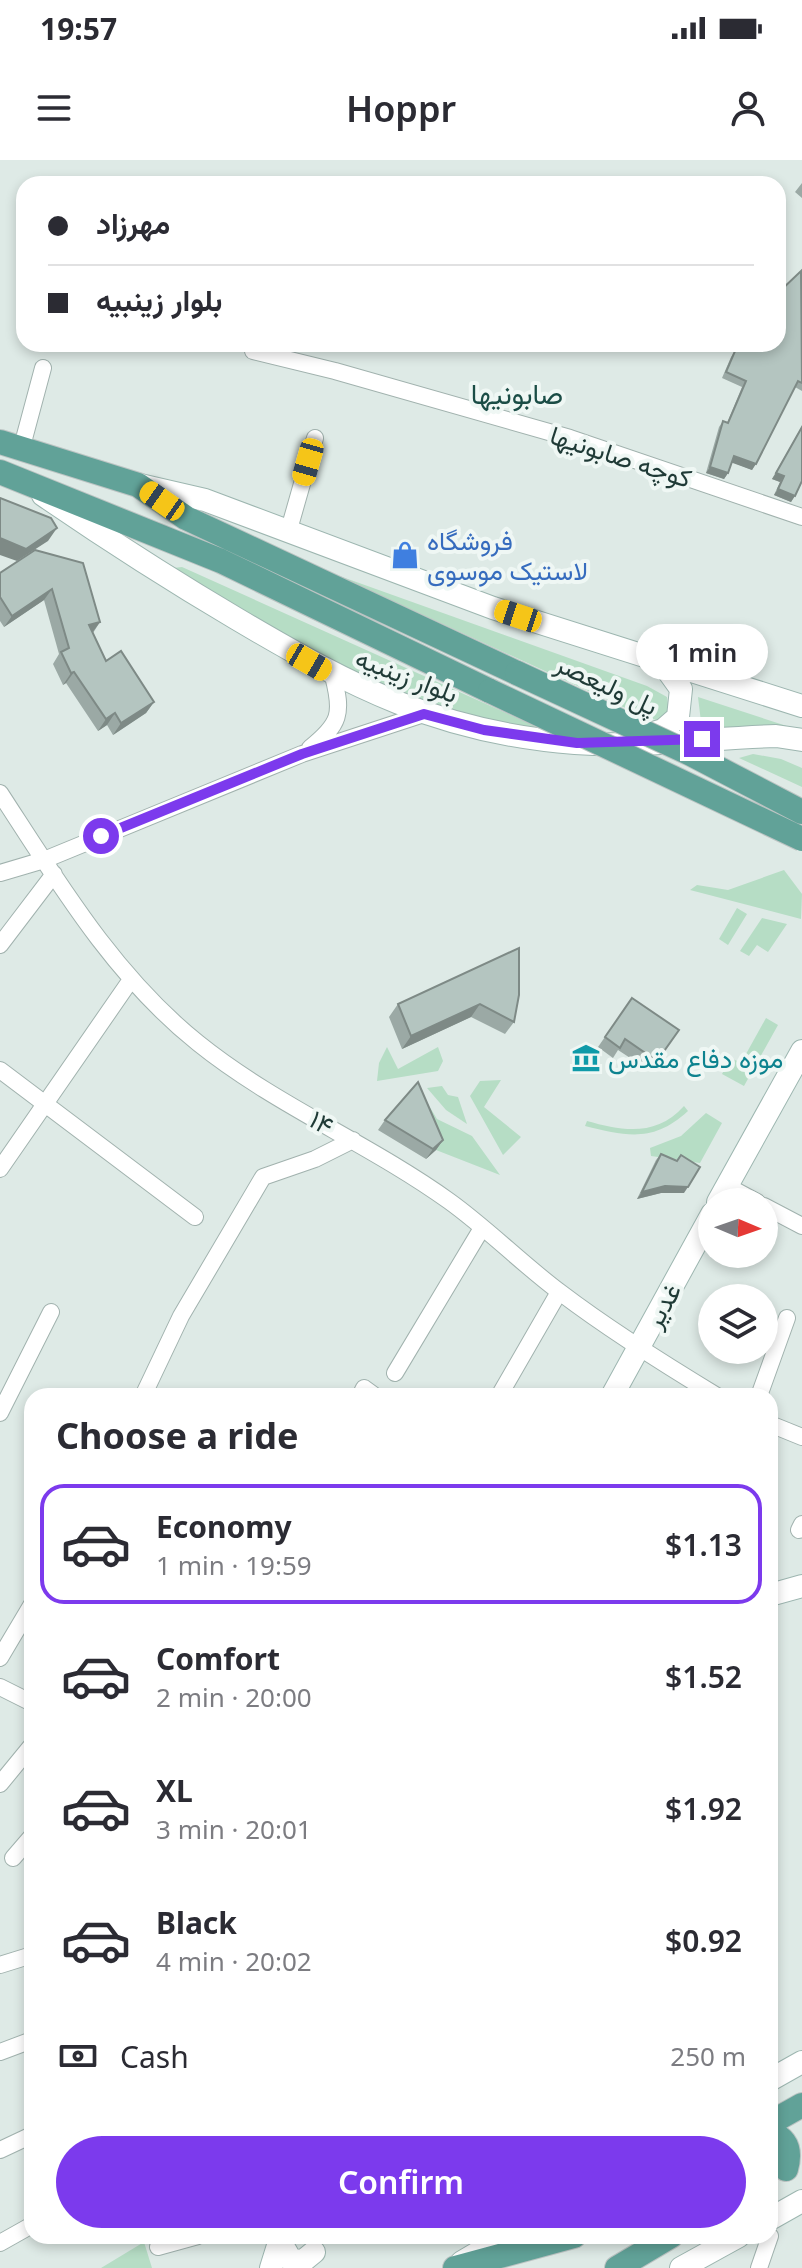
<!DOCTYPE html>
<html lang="en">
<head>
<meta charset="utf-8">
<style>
  :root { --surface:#fff; --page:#f7f7f7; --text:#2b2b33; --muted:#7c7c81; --line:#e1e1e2; --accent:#7c3aed }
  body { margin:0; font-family:"Noto Sans",Vazirmatn,sans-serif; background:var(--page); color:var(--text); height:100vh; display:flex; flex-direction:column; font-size:30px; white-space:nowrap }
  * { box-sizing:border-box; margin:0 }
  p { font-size:26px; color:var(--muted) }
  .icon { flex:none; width:44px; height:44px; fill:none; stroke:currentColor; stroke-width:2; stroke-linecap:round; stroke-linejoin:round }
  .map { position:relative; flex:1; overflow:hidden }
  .drawer { position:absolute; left:24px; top:1228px; width:754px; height:856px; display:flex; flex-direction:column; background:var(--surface); border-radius:24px; box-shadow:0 4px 12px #0003 }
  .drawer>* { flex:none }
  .top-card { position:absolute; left:16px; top:16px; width:770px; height:176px; border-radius:24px; box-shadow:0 4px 12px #0003; display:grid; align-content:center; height:176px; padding:0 32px; background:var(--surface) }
  .needle { width:52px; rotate:92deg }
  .controls { position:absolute; left:698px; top:1028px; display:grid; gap:16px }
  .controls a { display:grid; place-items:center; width:80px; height:80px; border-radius:50%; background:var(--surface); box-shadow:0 4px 12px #0003; font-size:40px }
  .end { position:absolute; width:36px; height:36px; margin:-18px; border:10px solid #7c3aed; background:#fff; box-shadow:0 0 0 4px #fff }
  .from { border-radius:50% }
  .bubble { position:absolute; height:56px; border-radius:28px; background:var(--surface); box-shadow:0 4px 12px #0003; font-size:26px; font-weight:600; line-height:56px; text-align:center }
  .car { position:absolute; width:24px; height:48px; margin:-24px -12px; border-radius:10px; box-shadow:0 0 6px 2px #0007; background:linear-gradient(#f5c518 24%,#345 0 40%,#f5c518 0 76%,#345 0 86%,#f5c518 0) }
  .top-card b { display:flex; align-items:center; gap:28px; height:76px; font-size:30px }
  .top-card b+b { border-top:2px solid var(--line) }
  .top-card i { width:20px; height:20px; background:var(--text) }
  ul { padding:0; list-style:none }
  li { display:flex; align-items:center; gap:24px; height:120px; margin:0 16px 12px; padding:0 16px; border:4px solid transparent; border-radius:24px }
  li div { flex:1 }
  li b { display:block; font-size:30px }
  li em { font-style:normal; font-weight:600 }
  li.selected { border-color:var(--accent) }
  li>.icon { width:72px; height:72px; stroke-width:1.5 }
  h2 { padding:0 32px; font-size:36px; line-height:96px }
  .pay { display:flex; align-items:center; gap:20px; height:88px; padding:0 32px; font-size:30px }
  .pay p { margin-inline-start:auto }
  .action { display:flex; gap:16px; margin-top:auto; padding:16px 32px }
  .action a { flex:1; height:92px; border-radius:48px; background:var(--accent); color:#fff; font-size:32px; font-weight:600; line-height:92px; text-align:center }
  .status { display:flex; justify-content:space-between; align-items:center; height:56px; padding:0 40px; background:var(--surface); direction:ltr }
  .status svg { height:22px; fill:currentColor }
  header { display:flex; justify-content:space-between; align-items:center; height:104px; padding:0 32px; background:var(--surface); font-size:36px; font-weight:600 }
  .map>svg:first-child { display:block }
  .green { fill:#b6ddc5 }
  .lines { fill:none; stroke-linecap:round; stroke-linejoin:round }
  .street-casing { stroke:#a1b2ae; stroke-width:18 }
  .secondary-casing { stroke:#9db6b0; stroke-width:24 }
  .primary-casing { stroke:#bcc4c3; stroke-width:26 }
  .street { stroke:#fff; stroke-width:16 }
  .secondary { stroke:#fff; stroke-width:22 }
  .primary { stroke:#61a298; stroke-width:24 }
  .primary-bridge-casing { stroke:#bcc4c3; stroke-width:26; stroke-linecap:butt }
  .primary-bridge { stroke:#61a298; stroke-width:24 }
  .wall { fill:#9ba9a5 }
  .shaded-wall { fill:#7e8a86 }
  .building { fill:#b4c5c0; stroke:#7e8a86; stroke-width:2 }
  .route { stroke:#7c3aed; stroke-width:10 }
  .labels { text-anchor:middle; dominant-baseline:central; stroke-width:8; stroke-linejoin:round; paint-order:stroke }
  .street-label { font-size:26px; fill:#1f3a36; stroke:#eff7f4 }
  .shop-label { font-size:26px; fill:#366cbe; stroke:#eff7f4; text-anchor:start }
  .culture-label { font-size:26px; fill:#0d838f; stroke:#eff7f4; text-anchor:start }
  .neighbourhood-label { font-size:28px; fill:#1b4d46; stroke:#eff7f4 }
</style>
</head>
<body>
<div class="status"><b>19:57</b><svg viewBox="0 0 49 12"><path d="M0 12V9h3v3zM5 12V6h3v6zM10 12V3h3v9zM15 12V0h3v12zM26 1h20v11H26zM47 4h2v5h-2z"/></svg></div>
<header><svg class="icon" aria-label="menu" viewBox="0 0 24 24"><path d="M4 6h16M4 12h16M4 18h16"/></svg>Hoppr<svg class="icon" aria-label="person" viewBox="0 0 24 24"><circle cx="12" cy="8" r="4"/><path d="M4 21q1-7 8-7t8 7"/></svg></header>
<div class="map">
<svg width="802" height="2108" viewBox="0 0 802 2108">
  <rect width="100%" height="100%" fill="#deeae6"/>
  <!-- green -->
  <path class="green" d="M 182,407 L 546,571 C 400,554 296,481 173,408 Z
    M 334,414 L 647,526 L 667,537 L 669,553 L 661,561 L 645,557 Z
    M 698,537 L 802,571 L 694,570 L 701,562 Z
    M 753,594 L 781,599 L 802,608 L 802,627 L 739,598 Z
    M 784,710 L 802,734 L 801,759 L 690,730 L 697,725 L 728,730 Z
    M 737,748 L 747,754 L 728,785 L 719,779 Z
    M 762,758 L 787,764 L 768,792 L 757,785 L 749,796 L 740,791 Z
    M 766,858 L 778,865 L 744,926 L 722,914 L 731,898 L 741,903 Z
    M 387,887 L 398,909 L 438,887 L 443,901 L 438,911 L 377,921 L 379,903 Z
    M 501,920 L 484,947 L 521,977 L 503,995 L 470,936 L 480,921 Z
    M 442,926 L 448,935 L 458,937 L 467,964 L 446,950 L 427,928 Z
    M 419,929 L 437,959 L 472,976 L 500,1015 L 436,990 Z
    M 684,946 L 688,951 C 653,983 627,976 585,966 L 587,961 C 623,971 656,977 684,946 Z
    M 706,953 L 722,963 L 700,1003 L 651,996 L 650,988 L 681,976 Z
    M 144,2082 L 152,2108 L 101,2108 Z"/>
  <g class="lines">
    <defs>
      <path id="street" d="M 253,191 L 335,211 L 570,278 L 802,357
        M 21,290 L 43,208
        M 288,373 L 315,278
        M 310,588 C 340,564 343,554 333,516
        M 0,633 C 58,722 114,816 198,883 C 275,945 368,983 449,1041 C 488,1069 522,1104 561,1133 C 611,1171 664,1204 717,1236
        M 0,713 L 44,700 L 302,594 L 424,554
        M 0,785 L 54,714
        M 0,910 L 195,1057
        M 0,1009 L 130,821
        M 727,1026 L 757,1042
        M 764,1046 L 802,1066
        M 395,1213 L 482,1068
        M 143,1236 L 181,1156 L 263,1017 L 315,999 L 353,980
        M 360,1236 L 364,1228 L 375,1236
        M 499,1236 L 559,1132
        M 759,1236 L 787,1158
        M 0,1253 L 51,1152
        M 770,1264 L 802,1277
        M 799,1370 L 802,1364
        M 0,1498 L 32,1444
        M 0,1527 L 32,1543
        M 0,1624 L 32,1585
        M 13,1698 L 32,1676
        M 0,1805 L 32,1795
        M 0,1892 L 32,1880
        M 0,1990 L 32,1975
        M 0,2083 L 32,2065
        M 158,2087 L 198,2076
        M 759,2108 L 770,2076"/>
      <path id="secondary" d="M 140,325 L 205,340 L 493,448 L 802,546
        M 43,335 C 107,379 171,420 237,459 C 352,527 440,573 575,583 C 641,588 710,578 776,576 L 802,580
        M 643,576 L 663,570 L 678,557 L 681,529 L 663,504
        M 718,1042 L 802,891
        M 612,1236 L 712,1054
        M 770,1435 L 802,1426
        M 770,1920 L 802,1902
        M 770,2059 L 802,2041
        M 280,2081 L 291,2100 L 303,2101 L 314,2092
        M 462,2102 L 506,2076
        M 271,2108 L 281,2076
        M 681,2108 L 739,2076"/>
      <path id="primary" d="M 0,282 L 138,325 L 186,358 L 517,513
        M 0,312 L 221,401 L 490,531
        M 770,1963 L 802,1945
        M 770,1972 C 787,1979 791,1991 786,2009
        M 455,2108 L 574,2076
        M 617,2108 L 671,2076"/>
    </defs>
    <!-- street casing -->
    <use href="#street" class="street-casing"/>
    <!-- secondary casing -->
    <use href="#secondary" class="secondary-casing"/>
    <!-- primary casing -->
    <use href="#primary" class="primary-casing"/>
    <!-- street -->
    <use href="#street" class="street"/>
    <!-- secondary -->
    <use href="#secondary" class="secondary"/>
    <!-- primary -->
    <use href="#primary" class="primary"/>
    <defs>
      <path id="primary-bridge" d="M 517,513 L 691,594 L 802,652
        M 490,531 L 802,679"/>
    </defs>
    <!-- primary-bridge casing -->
    <use href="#primary-bridge" class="primary-bridge-casing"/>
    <!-- primary-bridge -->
    <use href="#primary-bridge" class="primary-bridge"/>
  </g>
  <!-- wall -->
  <path class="wall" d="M 802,23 L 802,38 L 795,32 Z
    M 802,112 L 802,231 L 795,227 L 752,310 L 732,302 L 728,313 L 724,319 L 706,313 L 719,267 L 723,261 L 727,263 L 742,227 L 722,218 L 731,197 L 735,191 L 778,184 L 779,167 L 778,165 L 778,133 Z
    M 802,266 L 802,321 L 791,342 L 774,335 L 780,322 L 772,319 Z
    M 35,390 L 100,462 L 93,473 L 106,501 L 154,542 L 146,553 L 113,575 L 107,565 L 98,571 L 66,523 L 63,525 L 53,504 L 59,494 L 44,440 L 4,467 L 0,461 L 0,413 Z
    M 519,788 L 514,862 L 505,874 L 471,857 L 402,889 L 389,857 L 398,844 Z
    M 632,838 L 679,870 L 650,911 L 618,890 L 613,898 L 598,887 Z
    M 385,960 L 443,980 L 436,990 L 426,999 L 378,970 Z
    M 661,994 L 676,1001 L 681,995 L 684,1033 L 661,1033 L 637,1039 L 656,1000 Z"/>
  <!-- shaded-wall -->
  <path class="shaded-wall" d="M 734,296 L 756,304 L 752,310 L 730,302 Z
    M 710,307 L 728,313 L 724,319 L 706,313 Z
    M 776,313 L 784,316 L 780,322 L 772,319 Z
    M 778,329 L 795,336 L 791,342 L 774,335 Z
    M 57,368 L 48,381 L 17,401 L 0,395 L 0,378 Z
    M 52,429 L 44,440 L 4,467 L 12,456 Z
    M 100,462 L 92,473 L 89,465 Z
    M 74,512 L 66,523 L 63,525 L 71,513 Z
    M 154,542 L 146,553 L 113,575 L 121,563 Z
    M 115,553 L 107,565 L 98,571 L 106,559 Z
    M 480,844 L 471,857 L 402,889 L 411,876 Z
    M 443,980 L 436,990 L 426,999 L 433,989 Z
    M 665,1026 L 688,1027 L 684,1033 L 661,1033 L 637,1039 L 642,1032 Z"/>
  <!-- building -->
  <path class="building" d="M 801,111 L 802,223 L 798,221 L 756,304 L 734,296 L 728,313 L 710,307 L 723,261 L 728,263 L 746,221 L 726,212 L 735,191 L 742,184 L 778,184 L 778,168 L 784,162 L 778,155 L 778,133 Z
    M 802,267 L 802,321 L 795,336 L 778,329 L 784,316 L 776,313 Z
    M 0,338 L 51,358 L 57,368 L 26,389 L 0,378 Z
    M 35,390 L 83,403 L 100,462 L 89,465 L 106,501 L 121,491 L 154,542 L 121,563 L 115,553 L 106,559 L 74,512 L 71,513 L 61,492 L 69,488 L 52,429 L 12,456 L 0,437 L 0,413 Z
    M 519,788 L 519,835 L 514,862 L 480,844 L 411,876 L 398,844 Z
    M 632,838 L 679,870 L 657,901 L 625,879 L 620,888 L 605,877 Z
    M 418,922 L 443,980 L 433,989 L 385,960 Z
    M 661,994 L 677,1001 L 681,995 L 700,1007 L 688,1027 L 665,1026 L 642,1032 Z"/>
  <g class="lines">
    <!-- route -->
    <path class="route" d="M 101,676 L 302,594 L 424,554 L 484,570 L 577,583 L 702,579"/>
  </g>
  <!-- icons -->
  <defs>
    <symbol id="shop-bare" viewBox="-9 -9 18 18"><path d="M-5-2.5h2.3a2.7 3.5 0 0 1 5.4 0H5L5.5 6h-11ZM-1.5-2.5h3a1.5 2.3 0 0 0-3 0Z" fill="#3f7fe0" stroke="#eff7f4" stroke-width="2.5" paint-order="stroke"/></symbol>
    <symbol id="museum-bare" viewBox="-9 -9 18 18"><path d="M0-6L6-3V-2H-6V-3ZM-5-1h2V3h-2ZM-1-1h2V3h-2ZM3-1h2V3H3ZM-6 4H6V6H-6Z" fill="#0f9aa8" stroke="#eff7f4" stroke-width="2.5" paint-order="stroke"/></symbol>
  </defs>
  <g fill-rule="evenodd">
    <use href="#shop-bare" x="385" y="375" width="40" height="40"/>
    <use href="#museum-bare" x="566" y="878" width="40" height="40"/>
  </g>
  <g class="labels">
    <!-- street labels -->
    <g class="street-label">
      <text transform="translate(621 296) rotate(18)">کوچه صابونیها</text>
      <text transform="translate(407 515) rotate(21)">بلوار زینبیه</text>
      <text transform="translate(607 524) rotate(25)">پل ولیعصر</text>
      <text transform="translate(322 962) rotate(30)">۱۴</text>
      <text transform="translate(662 1145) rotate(-61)">غدیر</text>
    </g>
    <!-- shop labels -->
    <g class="shop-label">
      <text x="427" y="380">فروشگاه<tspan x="427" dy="30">لاستیک موسوی</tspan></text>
    </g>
    <!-- culture labels -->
    <g class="culture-label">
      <text x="608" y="898">موزه دفاع مقدس</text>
    </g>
    <!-- neighbourhood labels -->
    <g class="neighbourhood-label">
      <text x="517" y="233">صابونیها</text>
    </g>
  </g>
</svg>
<div class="controls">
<a><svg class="needle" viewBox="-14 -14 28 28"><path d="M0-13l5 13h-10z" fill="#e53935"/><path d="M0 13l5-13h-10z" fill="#7c7c81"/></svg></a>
<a><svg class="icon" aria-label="layers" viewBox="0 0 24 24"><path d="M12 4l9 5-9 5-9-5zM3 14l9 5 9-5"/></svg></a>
</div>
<i class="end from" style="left:101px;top:676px"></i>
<i class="end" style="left:702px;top:579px"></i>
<div class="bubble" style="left:636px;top:464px;width:132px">1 min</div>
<i class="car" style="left:308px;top:302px;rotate:196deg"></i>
<i class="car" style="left:162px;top:341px;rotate:305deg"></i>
<i class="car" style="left:518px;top:456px;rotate:288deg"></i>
<i class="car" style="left:309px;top:502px;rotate:120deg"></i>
<div class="top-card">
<b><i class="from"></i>مهرزاد</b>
<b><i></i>بلوار زینبیه</b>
</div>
<section class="drawer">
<h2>Choose a ride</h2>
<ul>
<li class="selected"><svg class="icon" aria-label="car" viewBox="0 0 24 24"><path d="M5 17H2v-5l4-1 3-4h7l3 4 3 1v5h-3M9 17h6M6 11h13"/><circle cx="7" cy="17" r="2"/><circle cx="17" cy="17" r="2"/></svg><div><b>Economy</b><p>1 min · 19:59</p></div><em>$1.13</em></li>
<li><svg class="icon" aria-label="car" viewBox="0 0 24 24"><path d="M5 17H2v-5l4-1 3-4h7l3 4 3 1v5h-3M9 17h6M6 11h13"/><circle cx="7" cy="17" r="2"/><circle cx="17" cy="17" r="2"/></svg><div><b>Comfort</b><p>2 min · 20:00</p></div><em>$1.52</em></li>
<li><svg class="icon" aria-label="car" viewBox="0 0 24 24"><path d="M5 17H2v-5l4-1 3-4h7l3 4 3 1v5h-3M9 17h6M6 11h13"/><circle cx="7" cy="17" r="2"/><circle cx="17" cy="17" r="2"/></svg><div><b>XL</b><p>3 min · 20:01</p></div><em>$1.92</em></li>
<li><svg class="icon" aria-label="car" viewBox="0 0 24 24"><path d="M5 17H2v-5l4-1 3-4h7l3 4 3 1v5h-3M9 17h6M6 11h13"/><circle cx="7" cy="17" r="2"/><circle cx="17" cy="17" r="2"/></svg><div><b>Black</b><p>4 min · 20:02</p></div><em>$0.92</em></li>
</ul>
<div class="pay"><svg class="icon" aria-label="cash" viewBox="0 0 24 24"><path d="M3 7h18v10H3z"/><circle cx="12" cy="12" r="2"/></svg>Cash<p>250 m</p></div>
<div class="action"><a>Confirm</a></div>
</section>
</div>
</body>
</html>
